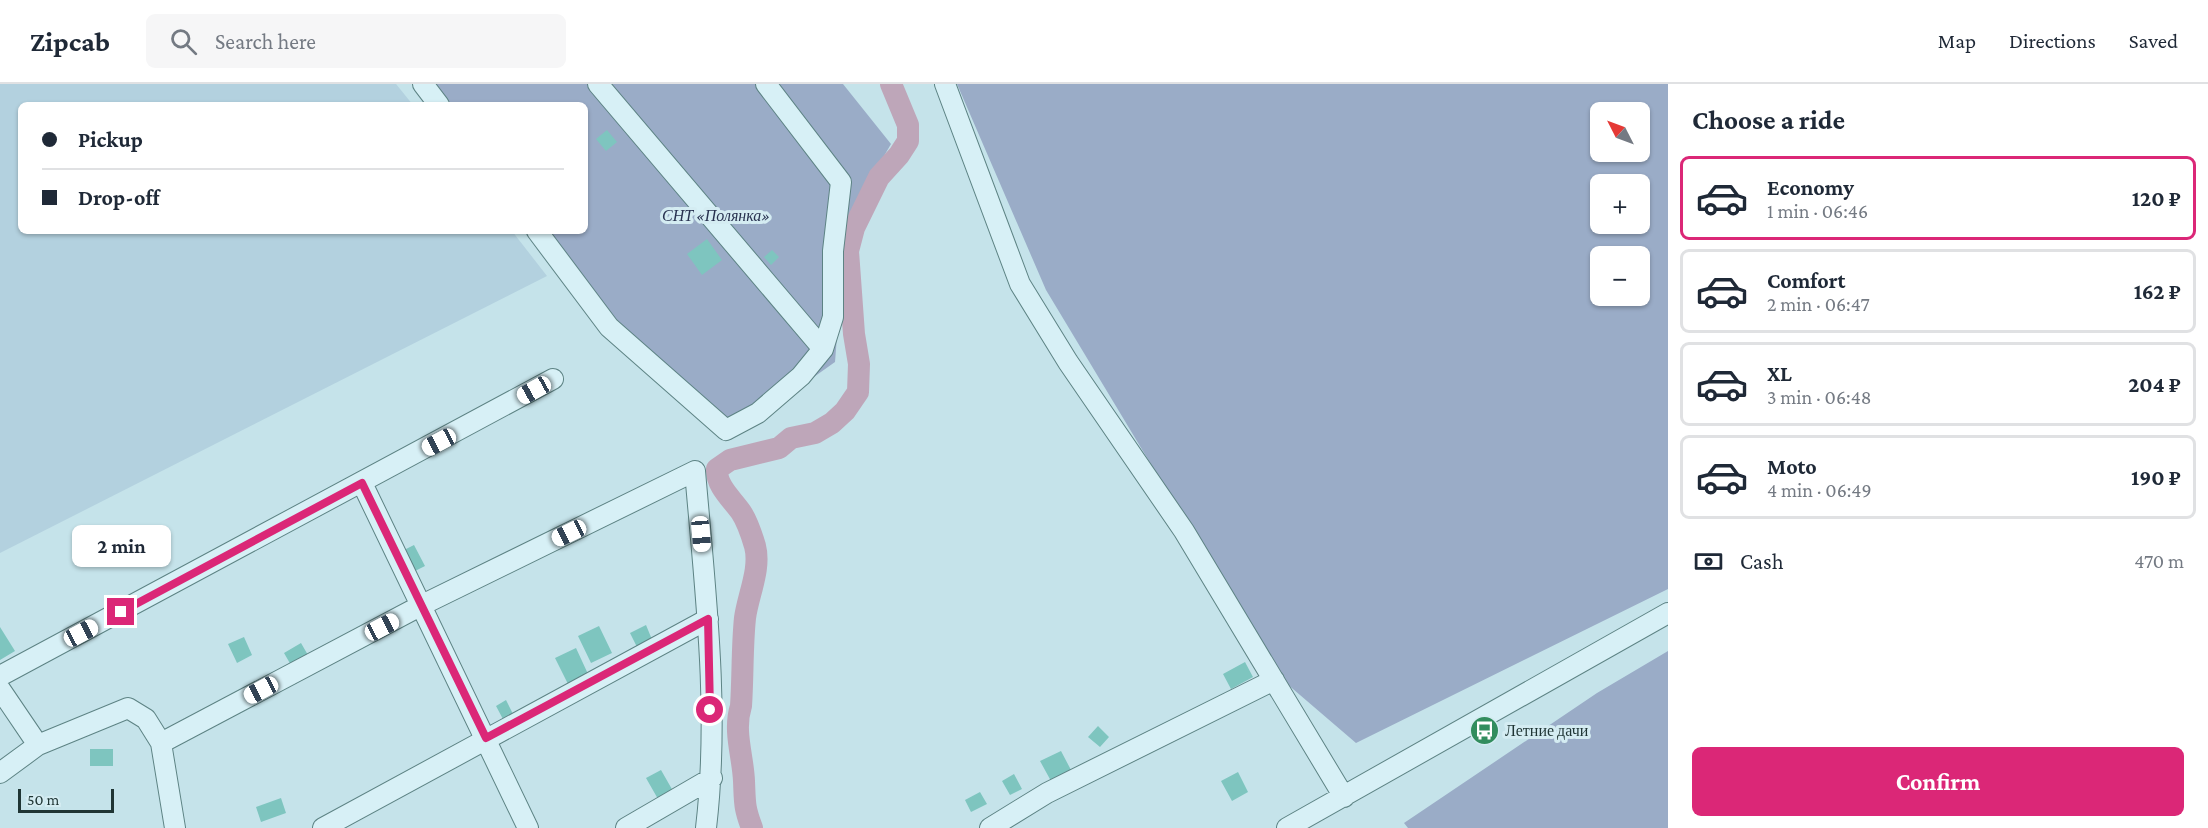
<!DOCTYPE html>
<html lang="en">
<head>
<meta charset="utf-8">
<style>
  :root { --surface:#fff; --page:#f6f6f7; --text:#1f2937; --muted:#747a83; --line:#e0e1e3; --accent:#db2777 }
  body { margin:0; font-family:"Crimson Pro",serif; background:var(--page); color:var(--text); height:100vh; display:flex; flex-direction:column; font-size:22px; white-space:nowrap }
  * { box-sizing:border-box; margin:0 }
  p { font-size:20px; color:var(--muted) }
  .icon { flex:none; width:33px; height:33px; fill:none; stroke:currentColor; stroke-width:2; stroke-linecap:round; stroke-linejoin:round }
  .map { position:relative; flex:1; overflow:hidden }
  .panel { display:flex; flex-direction:column; background:var(--surface); width:540px }
  .panel>* { flex:none }
  .banner { position:absolute; left:18px; top:18px; width:570px; height:132px; border-radius:9px; box-shadow:0 2px 4px #0004; display:grid; align-content:center; height:132px; padding:0 24px; background:var(--surface) }
  .needle { width:39px; rotate:312deg }
  .controls { position:absolute; left:1590px; top:18px; display:grid; gap:12px }
  .controls a { display:grid; place-items:center; width:60px; height:60px; border-radius:9px; background:var(--surface); box-shadow:0 2px 4px #0004; font-size:30px }
  .scale { position:absolute; left:18px; bottom:15px; width:96px; box-sizing:border-box; padding-left:6px; border:3px solid #1f3534; border-top:0; font-size:16px; line-height:21px; white-space:nowrap; color:#1f3534; -webkit-text-stroke:4px #d4ecf2; paint-order:stroke }
  .end { position:absolute; width:27px; height:27px; margin:-14px; border:8px solid #db2777; background:#fff; box-shadow:0 0 0 3px #fff }
  .from { border-radius:50% }
  .bubble { position:absolute; height:42px; border-radius:9px; background:var(--surface); box-shadow:0 2px 4px #0004; font-size:20px; font-weight:700; line-height:42px; text-align:center }
  .car { position:absolute; width:18px; height:36px; margin:-18px -9px; border-radius:8px; box-shadow:0 0 4px 2px #0007; background:linear-gradient(#fff 24%,#345 0 40%,#fff 0 76%,#345 0 86%,#fff 0) }
  .banner b { display:flex; align-items:center; gap:21px; height:57px; font-size:22px }
  .banner b+b { border-top:2px solid var(--line) }
  .banner i { width:15px; height:15px; background:var(--text) }
  ul { padding:0; list-style:none }
  li { display:flex; align-items:center; gap:18px; height:84px; margin:0 12px 9px; padding:0 12px; border:3px solid var(--line); border-radius:9px }
  li div { flex:1 }
  li b { display:block; font-size:22px }
  li em { font-style:normal; font-weight:700 }
  li.selected { border-color:var(--accent) }
  li>.icon { width:54px; height:54px; stroke-width:1.5 }
  h2 { padding:0 24px; font-size:27px; line-height:72px }
  .pay { display:flex; align-items:center; gap:15px; height:66px; padding:0 24px; font-size:22px }
  .pay p { margin-inline-start:auto }
  .button { display:flex; gap:12px; margin-top:auto; padding:12px 24px }
  .button a { flex:1; height:69px; border-radius:9px; background:var(--accent); color:#fff; font-size:24px; font-weight:700; line-height:69px; text-align:center }
  header { display:flex; align-items:center; gap:36px; box-sizing:border-box; height:84px; padding:0 30px; background:var(--surface); border-bottom:2px solid var(--line) }
  header strong { font-size:28px }
  nav { display:flex; gap:33px; margin-inline-start:auto; font-size:21px }
  .search { width:420px; height:54px; background:var(--page); display:flex; align-items:center; gap:15px; box-sizing:border-box; padding:0 21px; border-radius:9px; color:var(--muted); font-size:22px }
  main { display:flex; flex:1; min-height:0 }
  .map>svg:first-child { display:block }
  .farmland { fill:#b3d1df }
  .green { fill:#9aacc7; fill-rule:evenodd }
  .lines { fill:none; stroke-linecap:round; stroke-linejoin:round }
  .river { stroke:#bea6b9; stroke-width:22 }
  .building { fill:#7ec5bf }
  .minor-casing { stroke:#5d8384; stroke-width:22 }
  .minor { stroke:#d7f0f6; stroke-width:20 }
  .route { stroke:#db2777; stroke-width:8 }
  .labels { text-anchor:middle; dominant-baseline:central; stroke-width:6; stroke-linejoin:round; paint-order:stroke }
  .park-label { font-size:16px; font-style:italic; fill:#283250; stroke:#d4ecf2 }
  .poi-label { font-size:16px; fill:#1f3534; stroke:#d4ecf2; text-anchor:start }
</style>
</head>
<body>
<header>
<strong>Zipcab</strong>
<div class="search"><svg class="icon" aria-label="search" viewBox="0 0 24 24"><circle cx="10" cy="10" r="6"/><path d="M15 15l6 6"/></svg>Search here</div>
<nav><a>Map</a><a>Directions</a><a>Saved</a></nav>
</header>
<main>
<div class="map">
<svg width="1668" height="744" viewBox="0 0 1668 744">
  <rect width="100%" height="100%" fill="#c5e3ea"/>
  <!-- farmland -->
  <path class="farmland" d="M 0,0 L 396,0 L 413,21 L 21,21 L 21,147 L 512,147 L 547,192 L 0,469 Z"/>
  <!-- green -->
  <path class="green" d="M 416,0 L 843,0 L 891,60 L 846,137 L 835,278 L 729,353 L 617,245 L 533,147 L 585,147 L 585,21 L 433,21 Z
    M 957,0 L 1668,0 L 1668,505 L 1356,659 L 1279,593 L 1046,206 ZM 1600,28 L 1640,28 L 1640,68 L 1600,68 ZM 1600,100 L 1640,100 L 1640,140 L 1600,140 ZM 1600,172 L 1640,172 L 1640,212 L 1600,212 Z
    M 1668,567 L 1668,744 L 1408,744 L 1404,739 L 1597,609 Z"/>
  <g class="lines">
    <!-- river -->
    <path class="river" d="M 752,744 C 744,723 745,719 744,697 C 743,672 733,647 741,622 C 743,593 742,563 745,534 C 748,511 761,485 755,462 C 752,452 747,437 741,428 C 732,415 716,402 717,385 L 730,376 L 779,364 L 791,354 L 815,349 L 832,339 L 845,327 L 858,308 L 859,280 L 854,250 L 848,167 L 854,144 L 879,93 L 899,71 L 908,57 L 908,41 L 891,0"/>
  </g>
  <!-- building -->
  <path class="building" d="M 607,46 L 617,58 L 606,67 L 596,55 Z
    M 707,155 L 722,176 L 702,191 L 687,170 Z
    M 772,166 L 779,173 L 771,181 L 764,173 Z
    M 414,461 L 425,482 L 415,487 L 404,466 Z
    M 646,541 L 653,558 L 638,565 L 630,549 Z
    M 599,542 L 612,569 L 591,579 L 578,552 Z
    M 0,543 L 15,567 L 0,576 Z
    M 244,553 L 252,571 L 237,579 L 228,560 Z
    M 301,559 L 316,585 L 299,595 L 284,569 Z
    M 576,564 L 588,590 L 568,600 L 555,574 Z
    M 1245,578 L 1253,593 L 1231,605 L 1223,590 Z
    M 506,616 L 514,632 L 504,637 L 496,622 Z
    M 1098,642 L 1109,653 L 1100,663 L 1088,653 Z
    M 90,665 L 113,665 L 113,682 L 90,682 Z
    M 1061,667 L 1071,686 L 1051,697 L 1040,677 Z
    M 661,686 L 673,707 L 658,715 L 646,694 Z
    M 1238,688 L 1248,708 L 1232,717 L 1221,697 Z
    M 1014,690 L 1022,705 L 1010,711 L 1002,697 Z
    M 980,708 L 987,720 L 971,728 L 965,716 Z
    M 281,714 L 286,729 L 261,738 L 256,723 Z"/>
  <g class="lines">
    <defs>
      <path id="minor" d="M 423,0 L 439,21
        M 598,0 L 823,265
        M 945,0 L 1020,200 L 1068,278 L 1184,447 L 1344,713
        M 537,147 L 609,243 L 726,346 L 758,329 L 801,292 L 823,265 L 833,233 L 833,167 L 841,98 L 766,0
        M 362,399 L 528,744
        M 0,592 L 553,295
        M 0,605 L 38,661
        M 161,659 L 422,521 L 695,387 C 705,505 720,626 706,744
        M 0,689 L 38,661 L 128,624 L 146,635 L 161,659 L 175,744
        M 323,744 L 708,535
        M 626,744 L 712,694
        M 990,744 L 1047,709 L 1274,596
        M 1287,744 L 1668,529"/>
    </defs>
    <!-- minor casing -->
    <use href="#minor" class="minor-casing"/>
    <!-- minor -->
    <use href="#minor" class="minor"/>
  </g>
  <g class="lines">
    <!-- route -->
    <path class="route" d="M 121,528 L 362,399 L 486,654 L 708,535 L 710,626"/>
  </g>
  <!-- icons -->
  <defs>
    <symbol id="bus-disc" viewBox="-11 -11 22 22"><circle r="9.5" fill="#328d5e" stroke="#d4ecf2"/><path d="M-5-6H5V4H4V6H2V4H-2V6H-4V4H-5ZM-3.5-4V0h7V-4ZM-3.5 1.2v1.5H-2V1.2ZM2 1.2v1.5H3.5V1.2Z" fill="#fff"/></symbol>
  </defs>
  <g fill-rule="evenodd">
    <use href="#bus-disc" x="1468" y="630" width="33" height="33"/>
  </g>
  <g class="labels">
    <!-- park labels -->
    <g class="park-label">
      <text x="716" y="131">СНТ «Полянка»</text>
    </g>
    <!-- poi labels -->
    <g class="poi-label">
      <text x="1505" y="646">Летние дачи</text>
    </g>
  </g>
</svg>
<div class="controls">
<a><svg class="needle" viewBox="-14 -14 28 28"><path d="M0-13l5 13h-10z" fill="#e53935"/><path d="M0 13l5-13h-10z" fill="#747a83"/></svg></a>
<a>+</a>
<a>−</a>
</div>
<div class="scale">50 m</div>
<i class="end from" style="left:710px;top:626px"></i>
<i class="end" style="left:121px;top:528px"></i>
<div class="bubble" style="left:72px;top:441px;width:99px">2 min</div>
<i class="car" style="left:534px;top:306px;rotate:241deg"></i>
<i class="car" style="left:439px;top:358px;rotate:242deg"></i>
<i class="car" style="left:569px;top:449px;rotate:244deg"></i>
<i class="car" style="left:701px;top:450px;rotate:175deg"></i>
<i class="car" style="left:382px;top:543px;rotate:62deg"></i>
<i class="car" style="left:81px;top:549px;rotate:62deg"></i>
<i class="car" style="left:261px;top:606px;rotate:242deg"></i>
<div class="banner">
<b><i class="from"></i>Pickup</b>
<b><i></i>Drop-off</b>
</div>
</div>
<section class="panel">
<h2>Choose a ride</h2>
<ul>
<li class="selected"><svg class="icon" aria-label="car" viewBox="0 0 24 24"><path d="M5 17H2v-5l4-1 3-4h7l3 4 3 1v5h-3M9 17h6M6 11h13"/><circle cx="7" cy="17" r="2"/><circle cx="17" cy="17" r="2"/></svg><div><b>Economy</b><p>1 min · 06:46</p></div><em>120 ₽</em></li>
<li><svg class="icon" aria-label="car" viewBox="0 0 24 24"><path d="M5 17H2v-5l4-1 3-4h7l3 4 3 1v5h-3M9 17h6M6 11h13"/><circle cx="7" cy="17" r="2"/><circle cx="17" cy="17" r="2"/></svg><div><b>Comfort</b><p>2 min · 06:47</p></div><em>162 ₽</em></li>
<li><svg class="icon" aria-label="car" viewBox="0 0 24 24"><path d="M5 17H2v-5l4-1 3-4h7l3 4 3 1v5h-3M9 17h6M6 11h13"/><circle cx="7" cy="17" r="2"/><circle cx="17" cy="17" r="2"/></svg><div><b>XL</b><p>3 min · 06:48</p></div><em>204 ₽</em></li>
<li><svg class="icon" aria-label="car" viewBox="0 0 24 24"><path d="M5 17H2v-5l4-1 3-4h7l3 4 3 1v5h-3M9 17h6M6 11h13"/><circle cx="7" cy="17" r="2"/><circle cx="17" cy="17" r="2"/></svg><div><b>Moto</b><p>4 min · 06:49</p></div><em>190 ₽</em></li>
</ul>
<div class="pay"><svg class="icon" aria-label="cash" viewBox="0 0 24 24"><path d="M3 7h18v10H3z"/><circle cx="12" cy="12" r="2"/></svg>Cash<p>470 m</p></div>
<div class="button"><a>Confirm</a></div>
</section>
</main>
</body>
</html>
